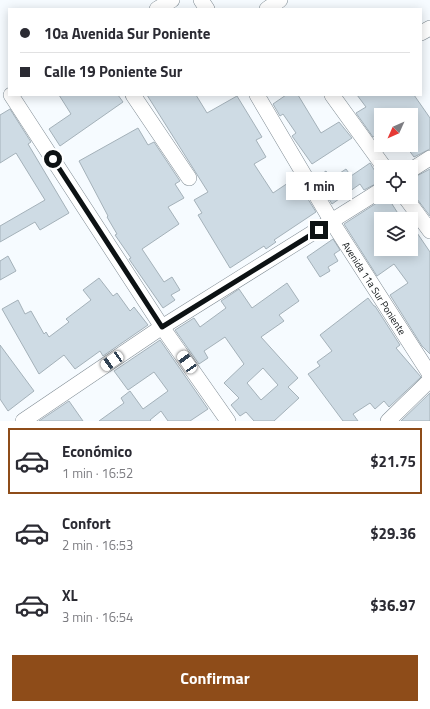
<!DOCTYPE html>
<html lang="es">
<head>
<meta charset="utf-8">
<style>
  :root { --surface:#fff; --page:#f2f2f3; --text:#2b2b33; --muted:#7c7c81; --line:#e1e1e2; --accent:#8e4c19 }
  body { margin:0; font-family:"Titillium Web",sans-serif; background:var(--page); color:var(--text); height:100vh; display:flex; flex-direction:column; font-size:15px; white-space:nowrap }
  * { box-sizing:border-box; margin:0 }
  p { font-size:13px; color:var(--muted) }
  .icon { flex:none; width:22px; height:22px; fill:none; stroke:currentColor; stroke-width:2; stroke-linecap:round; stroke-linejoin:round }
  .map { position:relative; height:421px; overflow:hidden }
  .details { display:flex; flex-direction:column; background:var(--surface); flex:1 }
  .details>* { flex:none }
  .top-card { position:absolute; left:8px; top:8px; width:414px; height:88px; border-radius:0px; box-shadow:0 2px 10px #0003; display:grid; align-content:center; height:88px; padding:0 12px; background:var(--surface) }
  .needle { width:26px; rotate:225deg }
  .tools { position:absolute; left:374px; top:108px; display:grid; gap:8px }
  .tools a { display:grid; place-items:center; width:44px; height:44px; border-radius:0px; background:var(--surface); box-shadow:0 2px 10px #0003; font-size:20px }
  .end { position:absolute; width:18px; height:18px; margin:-9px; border:5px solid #0d1214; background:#fff; box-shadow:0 0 0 2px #fff }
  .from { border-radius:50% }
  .bubble { position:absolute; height:28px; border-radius:0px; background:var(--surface); box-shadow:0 2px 10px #0003; font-size:13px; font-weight:700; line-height:28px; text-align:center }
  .car { position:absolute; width:12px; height:24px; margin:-12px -6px; border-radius:5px; box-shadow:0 0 3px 1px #0007; background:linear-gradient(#fff 24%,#345 0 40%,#fff 0 76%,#345 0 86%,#fff 0) }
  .top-card b { display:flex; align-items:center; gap:14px; height:38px; font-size:15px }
  .top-card b+b { border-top:1px solid var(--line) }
  .top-card i { width:10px; height:10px; background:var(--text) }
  ul { padding:7px 0 0; list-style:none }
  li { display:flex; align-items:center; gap:12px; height:66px; margin:0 8px 6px; padding:0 4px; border:2px solid transparent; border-radius:0px }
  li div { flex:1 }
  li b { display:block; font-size:15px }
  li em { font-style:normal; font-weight:700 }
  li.selected { border-color:var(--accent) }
  li>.icon { width:36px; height:36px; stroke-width:1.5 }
  .primary-button { display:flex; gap:8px; margin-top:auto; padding:8px 12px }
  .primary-button a { flex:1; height:46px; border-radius:0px; background:var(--accent); color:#fff; font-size:16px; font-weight:700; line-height:46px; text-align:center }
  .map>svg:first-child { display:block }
  .building { fill:#cedbe4; stroke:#a4b1b9; fill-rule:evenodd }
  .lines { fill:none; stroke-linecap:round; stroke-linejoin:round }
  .street-casing { stroke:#808c94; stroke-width:16 }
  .street { stroke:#fff; stroke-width:15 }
  .route { stroke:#0d1214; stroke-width:5 }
  .labels { text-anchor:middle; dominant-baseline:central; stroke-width:3; stroke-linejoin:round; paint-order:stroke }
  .street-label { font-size:10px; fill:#0d1214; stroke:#fff }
</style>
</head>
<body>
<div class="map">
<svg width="430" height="421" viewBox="0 0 430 421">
  <rect width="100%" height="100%" fill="#f6fbff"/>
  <!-- building -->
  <path class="building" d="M 59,95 L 118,95 L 123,102 L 60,146 L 49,129 L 71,114 Z
    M 147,95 L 196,95 L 207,113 L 237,96 L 262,137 L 256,140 L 266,157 L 254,164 L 273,193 L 291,181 L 297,190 L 301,188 L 316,212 L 274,240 L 276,242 L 266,249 L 264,246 L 230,268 L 198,215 L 202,213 L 194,200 L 208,192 Z
    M 286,95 L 298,95 L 321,133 L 339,122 L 352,138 L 312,164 L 292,136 L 296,133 L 283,114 L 280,116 L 273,104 Z
    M 357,95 L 414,95 L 430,118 L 430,149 L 414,157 L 405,145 L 411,145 L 411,115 L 381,115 L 381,132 L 373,137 L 356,113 L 366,107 Z
    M 10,109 L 31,142 L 28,144 L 69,213 L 40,230 L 35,222 L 0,242 L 0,226 L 45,200 L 16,153 L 0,163 L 0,115 Z
    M 138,128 L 148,145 L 154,142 L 180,181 L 175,184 L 184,198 L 168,207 L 179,224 L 142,249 L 164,282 L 172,277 L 180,290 L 171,295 L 175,300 L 163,308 L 129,259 L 131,258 L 115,235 L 117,234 L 107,217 L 108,216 L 79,161 Z
    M 370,163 L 381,181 L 364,190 L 360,184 L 332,204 L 316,178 L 326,171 L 331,179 L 346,169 L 351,176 Z
    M 430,169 L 430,216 L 411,191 L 411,179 Z
    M 386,197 L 396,197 L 397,201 L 392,204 L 399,215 L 393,219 L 381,219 L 381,249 L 411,249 L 411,224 L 430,252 L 430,354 L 422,346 L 390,295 L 408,283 L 394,264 L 377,276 L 344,224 Z
    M 333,239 L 340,250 L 334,254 L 338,261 L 328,267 L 330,271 L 320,277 L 307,257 Z
    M 8,256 L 16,271 L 0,280 L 0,261 Z
    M 99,278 L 113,296 L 117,293 L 130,311 L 134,307 L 148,325 L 103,356 L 100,351 L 75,369 L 64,355 L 39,374 L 2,309 L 18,300 L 25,314 L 31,311 L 44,334 L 46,332 L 49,337 L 69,322 L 66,319 L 91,300 L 83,290 Z
    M 287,283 L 299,301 L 279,315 L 284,321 L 261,337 L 298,378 L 288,387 L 299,398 L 274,421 L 254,421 L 246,412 L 240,416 L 231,405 L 239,398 L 224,383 L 244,364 L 225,337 L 204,351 L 208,358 L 199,364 L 175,330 L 194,318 L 200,327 L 226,308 L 221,301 L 239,289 L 252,308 ZM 263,368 L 278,385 L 261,400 L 247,383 Z
    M 368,298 L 374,306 L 375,306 L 400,345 L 396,348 L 421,377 L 389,407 L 384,401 L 375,409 L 370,403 L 353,414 L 358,421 L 343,421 L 308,374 L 320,366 L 317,362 L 332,351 L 320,335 Z
    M 160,340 L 208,409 L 190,421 L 168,421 L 161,411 L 150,420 L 151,421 L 99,421 L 124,403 L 121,398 L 130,391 L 143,409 L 168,391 L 154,372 L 128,390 L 114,371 Z
    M 0,345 L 34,391 L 8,411 L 0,399 Z
    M 430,393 L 430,421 L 401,421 Z
    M 69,401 L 83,421 L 39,421 Z"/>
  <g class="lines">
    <defs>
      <g id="street">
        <path d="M 201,0 L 207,9"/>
        <path d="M 157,9 L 172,0"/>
        <path d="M 267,9 L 280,0"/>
        <path d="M 421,33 L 430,28"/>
        <path d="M 11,95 L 162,327 L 228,421"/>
        <path d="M 133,95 L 189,178"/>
        <path id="s1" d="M 257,95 L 332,222 L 429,373 L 430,378"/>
        <path d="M 332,95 L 384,167"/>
        <path d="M 411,170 L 430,158"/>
        <path d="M 405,197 L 430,231"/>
        <path d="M 23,421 L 162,327 L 381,190"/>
        <path d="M 388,421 L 430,380"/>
      </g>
    </defs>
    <!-- street casing -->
    <use href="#street" class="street-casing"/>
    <!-- street -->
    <use href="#street" class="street"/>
  </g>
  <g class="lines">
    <!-- route -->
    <path class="route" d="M 53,159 L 162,327 L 319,230"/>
  </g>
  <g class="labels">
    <!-- street labels -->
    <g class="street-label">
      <text stroke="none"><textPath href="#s1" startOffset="226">Avenida 11a Sur Poniente</textPath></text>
    </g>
  </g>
</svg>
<div class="tools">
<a><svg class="needle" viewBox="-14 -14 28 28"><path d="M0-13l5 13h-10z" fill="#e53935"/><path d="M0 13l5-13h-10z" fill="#7c7c81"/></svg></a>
<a><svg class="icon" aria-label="locate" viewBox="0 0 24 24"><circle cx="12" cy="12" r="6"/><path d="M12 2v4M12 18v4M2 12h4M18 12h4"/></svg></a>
<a><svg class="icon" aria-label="layers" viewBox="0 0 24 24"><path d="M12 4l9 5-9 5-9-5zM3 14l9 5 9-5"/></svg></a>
</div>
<i class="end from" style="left:53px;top:159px"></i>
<i class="end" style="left:319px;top:230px"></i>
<div class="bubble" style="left:286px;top:172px;width:66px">1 min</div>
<i class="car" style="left:112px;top:361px;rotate:236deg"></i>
<i class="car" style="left:187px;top:362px;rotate:325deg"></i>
<div class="top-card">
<b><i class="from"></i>10a Avenida Sur Poniente</b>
<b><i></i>Calle 19 Poniente Sur</b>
</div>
</div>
<section class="details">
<ul>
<li class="selected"><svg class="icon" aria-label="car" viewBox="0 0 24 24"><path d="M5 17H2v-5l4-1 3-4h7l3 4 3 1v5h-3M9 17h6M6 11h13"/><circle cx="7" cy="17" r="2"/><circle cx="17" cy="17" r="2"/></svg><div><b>Económico</b><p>1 min · 16:52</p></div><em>$21.75</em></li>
<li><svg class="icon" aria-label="car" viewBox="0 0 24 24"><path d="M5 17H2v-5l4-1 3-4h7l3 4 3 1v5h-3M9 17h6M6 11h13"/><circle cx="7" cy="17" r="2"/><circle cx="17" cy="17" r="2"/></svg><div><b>Confort</b><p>2 min · 16:53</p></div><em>$29.36</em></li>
<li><svg class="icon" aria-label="car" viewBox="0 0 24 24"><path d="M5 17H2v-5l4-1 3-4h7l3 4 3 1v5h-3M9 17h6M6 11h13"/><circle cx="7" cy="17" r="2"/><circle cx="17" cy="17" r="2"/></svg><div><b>XL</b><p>3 min · 16:54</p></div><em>$36.97</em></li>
</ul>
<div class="primary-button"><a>Confirmar</a></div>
</section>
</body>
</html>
